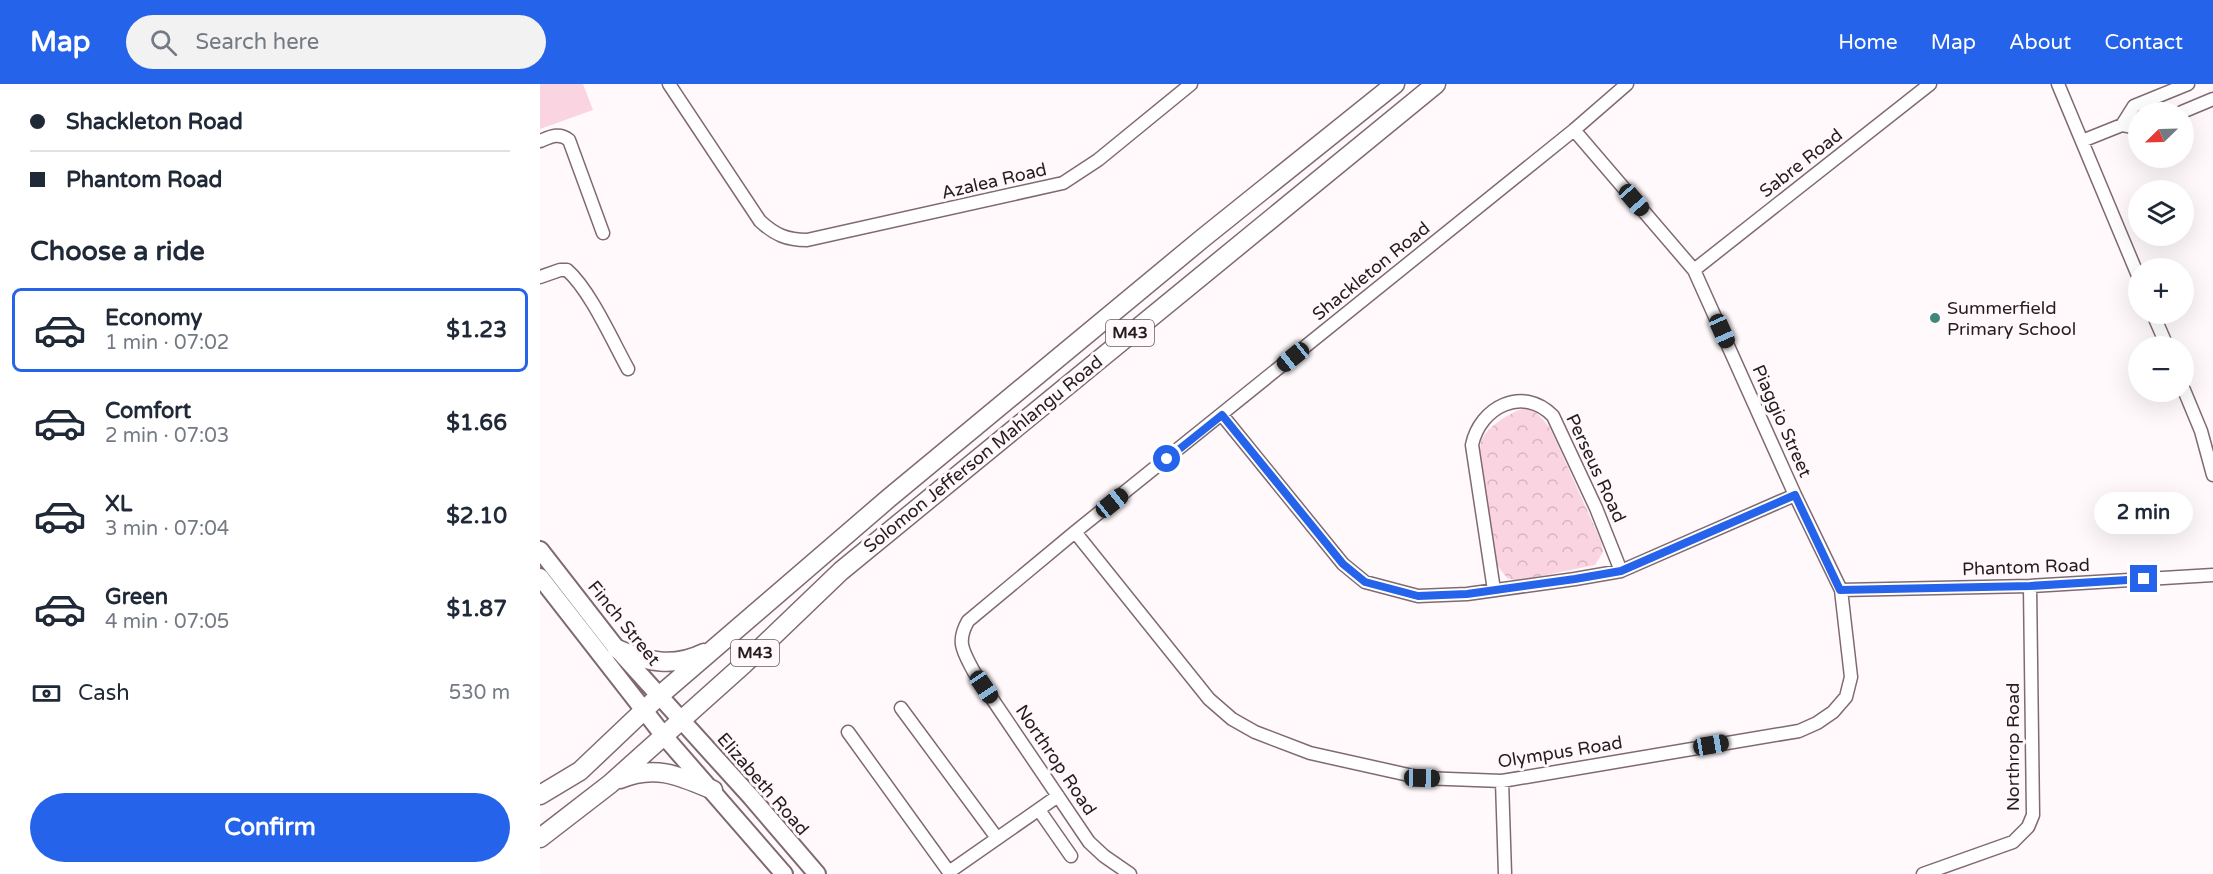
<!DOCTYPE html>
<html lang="en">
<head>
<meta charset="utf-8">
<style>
  :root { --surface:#fff; --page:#f2f2f3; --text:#1f2937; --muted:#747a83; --line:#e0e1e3; --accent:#2563eb }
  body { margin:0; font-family:"Varela Round",sans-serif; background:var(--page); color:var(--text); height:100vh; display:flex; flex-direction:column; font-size:22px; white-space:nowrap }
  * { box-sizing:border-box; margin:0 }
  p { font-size:20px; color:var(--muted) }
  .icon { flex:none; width:33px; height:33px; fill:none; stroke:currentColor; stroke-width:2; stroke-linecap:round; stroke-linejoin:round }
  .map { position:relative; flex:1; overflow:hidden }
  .panel { display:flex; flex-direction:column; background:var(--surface); width:540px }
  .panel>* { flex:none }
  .banner { display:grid; align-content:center; height:132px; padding:0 30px; background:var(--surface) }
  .needle { width:39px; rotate:247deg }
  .controls { position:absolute; left:1588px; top:18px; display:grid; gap:12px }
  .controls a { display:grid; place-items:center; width:66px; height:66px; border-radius:50%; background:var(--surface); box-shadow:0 6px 24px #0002; font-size:30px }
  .end { position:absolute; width:27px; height:27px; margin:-14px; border:8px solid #2563eb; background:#fff; box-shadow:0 0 0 3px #fff }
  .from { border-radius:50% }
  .bubble { position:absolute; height:42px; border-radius:21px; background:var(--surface); box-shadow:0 6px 24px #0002; font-size:20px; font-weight:800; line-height:42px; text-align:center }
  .car { position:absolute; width:18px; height:36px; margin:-18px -9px; border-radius:8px; box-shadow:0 0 4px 2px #0007; background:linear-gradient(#222 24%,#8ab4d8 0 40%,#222 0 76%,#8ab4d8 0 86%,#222 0) }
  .banner b { display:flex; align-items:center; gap:21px; height:57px; font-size:22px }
  .banner b+b { border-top:2px solid var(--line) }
  .banner i { width:15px; height:15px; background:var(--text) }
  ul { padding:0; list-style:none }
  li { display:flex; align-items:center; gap:18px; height:84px; margin:0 12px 9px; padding:0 18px; border:3px solid transparent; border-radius:9px }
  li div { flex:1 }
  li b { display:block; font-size:22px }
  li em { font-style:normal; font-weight:800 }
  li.current { border-color:var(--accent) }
  li>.icon { width:54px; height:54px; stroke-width:1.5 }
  h2 { padding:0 30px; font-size:27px; line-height:72px }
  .pay { display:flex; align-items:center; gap:15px; height:66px; padding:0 30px; font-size:22px }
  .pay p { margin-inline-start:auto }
  .primary-button { display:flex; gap:12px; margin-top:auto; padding:12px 30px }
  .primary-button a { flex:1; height:69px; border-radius:36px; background:var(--accent); color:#fff; font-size:24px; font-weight:800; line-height:69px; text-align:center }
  header { display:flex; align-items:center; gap:36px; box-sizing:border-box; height:84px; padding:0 30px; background:var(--accent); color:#fff }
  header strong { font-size:28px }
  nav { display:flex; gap:33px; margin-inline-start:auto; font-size:21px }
  .search { width:420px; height:54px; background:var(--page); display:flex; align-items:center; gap:15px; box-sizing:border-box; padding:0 21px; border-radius:33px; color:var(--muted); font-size:22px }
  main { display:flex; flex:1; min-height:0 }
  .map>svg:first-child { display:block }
  .grass { fill:#fbd4e2 }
  .park { fill:url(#park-crowns) }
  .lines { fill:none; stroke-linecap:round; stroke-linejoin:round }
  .street-casing { stroke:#806a72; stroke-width:15 }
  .secondary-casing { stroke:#806a72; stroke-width:20 }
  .primary-casing { stroke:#806a72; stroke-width:21 }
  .street { stroke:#fff; stroke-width:12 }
  .secondary { stroke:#fff; stroke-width:16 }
  .primary { stroke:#fff; stroke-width:18 }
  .route { stroke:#2563eb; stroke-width:8 }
  .poi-dot { fill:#41867a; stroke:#fff9fb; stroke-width:2 }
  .labels { text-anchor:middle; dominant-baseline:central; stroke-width:6; stroke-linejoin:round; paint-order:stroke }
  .shield { fill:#fff9fb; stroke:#665e61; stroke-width:1.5 }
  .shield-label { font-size:16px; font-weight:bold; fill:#251c1f }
  .street-label { font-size:18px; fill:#251c1f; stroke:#fff9fb }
  .poi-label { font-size:18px; fill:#251c1f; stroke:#fff9fb; text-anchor:start }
</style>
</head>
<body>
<header>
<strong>Map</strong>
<div class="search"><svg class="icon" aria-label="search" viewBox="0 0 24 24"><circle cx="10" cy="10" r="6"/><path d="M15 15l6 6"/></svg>Search here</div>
<nav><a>Home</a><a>Map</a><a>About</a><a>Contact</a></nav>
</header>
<main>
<section class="panel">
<div class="banner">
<b><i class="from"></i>Shackleton Road</b>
<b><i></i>Phantom Road</b>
</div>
<h2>Choose a ride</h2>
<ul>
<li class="current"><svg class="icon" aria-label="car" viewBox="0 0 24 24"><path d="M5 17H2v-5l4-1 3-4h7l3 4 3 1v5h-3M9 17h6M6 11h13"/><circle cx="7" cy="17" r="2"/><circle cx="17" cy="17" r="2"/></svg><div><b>Economy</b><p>1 min · 07:02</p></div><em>$1.23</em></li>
<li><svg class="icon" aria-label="car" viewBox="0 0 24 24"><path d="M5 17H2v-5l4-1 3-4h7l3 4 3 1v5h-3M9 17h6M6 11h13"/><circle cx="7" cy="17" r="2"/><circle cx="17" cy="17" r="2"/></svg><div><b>Comfort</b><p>2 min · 07:03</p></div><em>$1.66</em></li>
<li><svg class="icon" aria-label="car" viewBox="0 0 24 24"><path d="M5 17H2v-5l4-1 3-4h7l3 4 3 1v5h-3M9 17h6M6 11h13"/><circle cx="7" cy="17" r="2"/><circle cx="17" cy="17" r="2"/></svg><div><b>XL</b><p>3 min · 07:04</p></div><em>$2.10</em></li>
<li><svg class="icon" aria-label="car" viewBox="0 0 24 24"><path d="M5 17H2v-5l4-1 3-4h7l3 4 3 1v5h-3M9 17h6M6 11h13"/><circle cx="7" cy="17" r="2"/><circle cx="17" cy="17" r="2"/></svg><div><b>Green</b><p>4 min · 07:05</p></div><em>$1.87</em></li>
</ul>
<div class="pay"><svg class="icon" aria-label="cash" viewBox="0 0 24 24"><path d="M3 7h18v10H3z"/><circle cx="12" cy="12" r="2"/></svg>Cash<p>530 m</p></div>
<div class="primary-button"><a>Confirm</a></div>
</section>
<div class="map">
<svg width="1673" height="790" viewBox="0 0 1673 790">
  <defs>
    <pattern id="park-crowns" width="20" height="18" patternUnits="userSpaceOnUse" patternTransform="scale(1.5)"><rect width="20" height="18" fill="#fbd4e2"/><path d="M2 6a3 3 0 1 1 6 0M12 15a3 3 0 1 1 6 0" fill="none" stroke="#d7b5c1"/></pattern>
  </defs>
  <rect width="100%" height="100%" fill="#fff9fb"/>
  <!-- grass -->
  <path class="grass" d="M 0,0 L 43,0 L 53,26 L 0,45 Z"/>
  <!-- park -->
  <path class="park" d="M 986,324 C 998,328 1004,336 1011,346 L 1061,457 L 1063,468 L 1055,481 L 976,497 L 967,494 L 956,480 L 940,370 C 940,365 940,360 942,355 C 948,342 972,327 986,324 Z"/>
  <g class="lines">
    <defs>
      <path id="street" d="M 129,0 L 220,137 C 235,151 247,156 267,156 L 523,99 L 558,76 L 651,0
        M 1518,0 L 1599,194
        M 1642,28 L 1673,15
        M 1582,41 L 1594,22 L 1648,0
        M 0,57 C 10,53 19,48 29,56 L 63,149
        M 1542,57 L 1582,41 L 1599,44
        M 1154,186 L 1390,0
        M 0,193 L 20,186 L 27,186 C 50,206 73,258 88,285
        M 1613,230 L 1627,262
        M 1644,306 L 1661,347 L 1673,391
        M 682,331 L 803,480 L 825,498 L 878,512 L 927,510 L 1035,495 L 1081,487 L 1255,411
        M 535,448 L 669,615 L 692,635 L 715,648 L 770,669 L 882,694 L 962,697 L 1259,647 L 1277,639 L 1293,628 L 1306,613 L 1311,593 L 1301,506 L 1255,411 L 1154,186 L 1034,46
        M 954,506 L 932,361 C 940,323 983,301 1013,332 L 1056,424 L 1081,487
        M 1301,506 L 1490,502 L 1673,491
        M 361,624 L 457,754
        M 308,648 L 409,788 L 518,712
        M 962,697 L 965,790
        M 499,726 L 531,772
        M 590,790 L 564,772 L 549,758 L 434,588 C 423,567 416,558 428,537 L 535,448 L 1034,46 L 1087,0
        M 1383,790 L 1473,758 L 1488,743 L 1493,731 L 1490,502"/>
      <path id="secondary" d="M 0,466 L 77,565 L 211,713 L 277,790
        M 0,493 L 124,652 L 244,790"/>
      <path id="primary" d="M 77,565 C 107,578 133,584 164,569
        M 80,695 C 115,680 140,692 173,706
        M 0,711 L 40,687 L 119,612 L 349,414 L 663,154 L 855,0
        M 0,754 L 70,700 L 204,580 L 301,487 L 896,0"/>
    </defs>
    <!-- street casing -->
    <use href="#street" class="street-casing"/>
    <!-- secondary casing -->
    <use href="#secondary" class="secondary-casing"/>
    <!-- primary casing -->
    <use href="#primary" class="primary-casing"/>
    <!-- street -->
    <use href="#street" class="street"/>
    <!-- secondary -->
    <use href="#secondary" class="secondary"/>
    <!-- primary -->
    <use href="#primary" class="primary"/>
  </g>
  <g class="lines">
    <!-- route -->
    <path class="route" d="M 627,375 L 682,331 L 803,480 L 825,498 L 878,512 L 927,510 L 1035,495 L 1081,487 L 1255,411 L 1300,506 L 1490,502 L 1604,495"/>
  </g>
  <!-- markers -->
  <circle class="poi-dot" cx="1395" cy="234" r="6"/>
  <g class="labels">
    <!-- shield labels -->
    <g class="shield">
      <rect x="566" y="236" width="48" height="26" rx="4.5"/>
      <rect x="191" y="556" width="48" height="26" rx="4.5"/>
    </g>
    <g class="shield-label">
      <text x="590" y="249">M43</text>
      <text x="215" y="569">M43</text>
    </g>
    <!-- street labels -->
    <g class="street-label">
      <text transform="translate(1261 79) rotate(-38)">Sabre Road</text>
      <text transform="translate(454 97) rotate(-13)">Azalea Road</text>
      <text transform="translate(831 187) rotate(-39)">Shackleton Road</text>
      <text transform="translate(1242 337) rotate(66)">Piaggio Street</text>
      <text transform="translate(443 370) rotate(-39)">Solomon Jefferson Mahlangu Road</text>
      <text transform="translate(1056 384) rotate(65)">Perseus Road</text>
      <text transform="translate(1486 483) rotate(-2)">Phantom Road</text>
      <text transform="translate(84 539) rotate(51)">Finch Street</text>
      <text transform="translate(1473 663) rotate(-90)">Northrop Road</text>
      <text transform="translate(1020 668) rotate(-9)">Olympus Road</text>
      <text transform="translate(516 676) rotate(56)">Northrop Road</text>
      <text transform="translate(223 700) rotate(49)">Elizabeth Road</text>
    </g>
    <!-- poi labels -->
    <g class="poi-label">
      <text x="1407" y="224">Summerfield<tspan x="1407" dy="21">Primary School</tspan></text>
    </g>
  </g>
</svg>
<div class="controls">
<a><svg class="needle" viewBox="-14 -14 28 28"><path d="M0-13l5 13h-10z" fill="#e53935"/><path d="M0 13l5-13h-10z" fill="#747a83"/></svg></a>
<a><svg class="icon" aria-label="layers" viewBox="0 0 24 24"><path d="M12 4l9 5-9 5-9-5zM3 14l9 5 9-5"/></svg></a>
<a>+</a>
<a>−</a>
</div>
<i class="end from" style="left:627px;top:375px"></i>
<i class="end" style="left:1604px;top:495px"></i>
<div class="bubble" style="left:1554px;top:408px;width:99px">2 min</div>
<i class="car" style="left:1094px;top:116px;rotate:139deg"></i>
<i class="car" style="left:1182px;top:247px;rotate:156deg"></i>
<i class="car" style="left:753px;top:273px;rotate:231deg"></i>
<i class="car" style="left:572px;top:419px;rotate:51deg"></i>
<i class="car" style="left:444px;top:603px;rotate:146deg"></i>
<i class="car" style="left:1171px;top:661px;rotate:80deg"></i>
<i class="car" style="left:882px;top:694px;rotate:91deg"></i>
</div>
</main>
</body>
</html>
